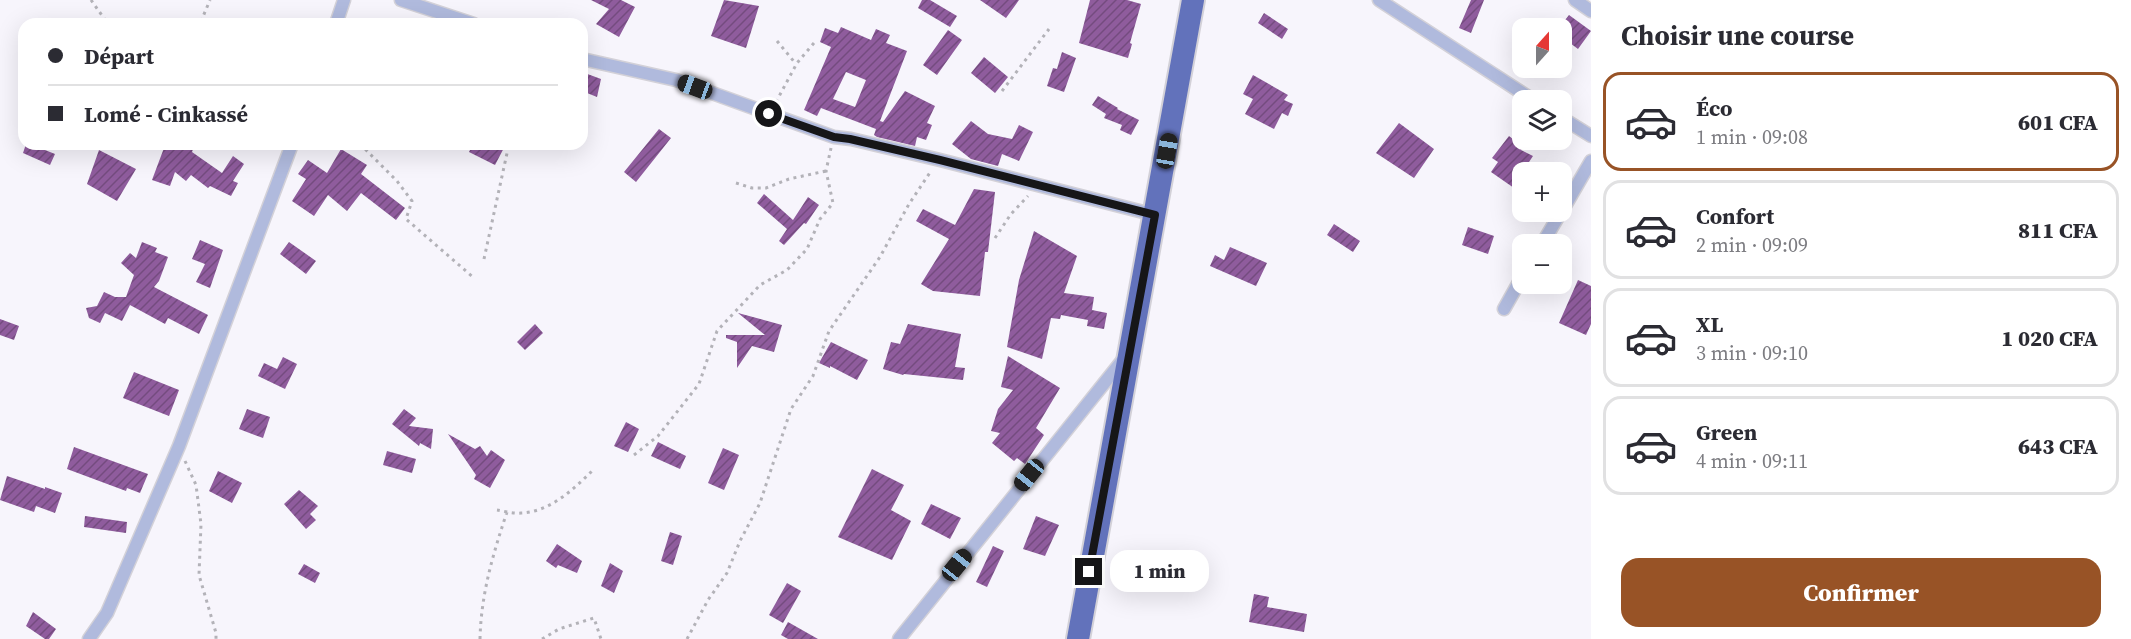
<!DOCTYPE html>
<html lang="fr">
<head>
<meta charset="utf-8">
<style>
  :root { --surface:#fff; --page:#f7f7f7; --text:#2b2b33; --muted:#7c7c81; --line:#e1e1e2; --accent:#985326 }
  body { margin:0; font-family:"Source Serif 4",serif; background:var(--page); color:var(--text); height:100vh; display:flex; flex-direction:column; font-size:22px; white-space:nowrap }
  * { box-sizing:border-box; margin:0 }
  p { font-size:20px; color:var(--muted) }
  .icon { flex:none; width:33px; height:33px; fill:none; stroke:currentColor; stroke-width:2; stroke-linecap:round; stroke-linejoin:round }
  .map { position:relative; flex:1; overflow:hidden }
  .sheet { display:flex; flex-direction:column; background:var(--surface); width:540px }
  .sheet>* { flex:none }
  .banner { position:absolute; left:18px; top:18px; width:570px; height:132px; border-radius:18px; box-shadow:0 6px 24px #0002; display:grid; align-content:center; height:132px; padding:0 30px; background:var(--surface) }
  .needle { width:39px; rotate:21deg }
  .fabs { position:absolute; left:1512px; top:18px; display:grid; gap:12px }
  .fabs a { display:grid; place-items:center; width:60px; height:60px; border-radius:12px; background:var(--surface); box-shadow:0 6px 24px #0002; font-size:30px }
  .end { position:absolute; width:27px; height:27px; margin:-14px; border:8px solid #161618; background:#fff; box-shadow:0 0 0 3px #fff }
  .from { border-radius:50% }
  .bubble { position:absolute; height:42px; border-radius:18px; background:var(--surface); box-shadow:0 6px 24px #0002; font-size:20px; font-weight:800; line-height:42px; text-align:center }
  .car { position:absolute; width:18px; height:36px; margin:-18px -9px; border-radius:8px; box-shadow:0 0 4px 2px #0007; background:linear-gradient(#222 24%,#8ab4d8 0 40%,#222 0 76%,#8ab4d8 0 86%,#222 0) }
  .banner b { display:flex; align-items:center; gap:21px; height:57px; font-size:22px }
  .banner b+b { border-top:2px solid var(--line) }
  .banner i { width:15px; height:15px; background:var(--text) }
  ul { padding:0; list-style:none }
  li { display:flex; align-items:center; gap:18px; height:99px; margin:0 12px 9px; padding:0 18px; border:3px solid var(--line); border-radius:18px }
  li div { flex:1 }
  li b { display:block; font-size:22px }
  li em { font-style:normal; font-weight:800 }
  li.selected { border-color:var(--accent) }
  li>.icon { width:54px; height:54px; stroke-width:1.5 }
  h2 { padding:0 30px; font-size:27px; line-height:72px }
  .action { display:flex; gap:12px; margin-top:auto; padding:12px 30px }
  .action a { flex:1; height:69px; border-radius:18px; background:var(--accent); color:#fff; font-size:24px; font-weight:800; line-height:69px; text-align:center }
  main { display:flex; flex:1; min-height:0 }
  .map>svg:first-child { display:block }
  .building { fill:url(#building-hatch); fill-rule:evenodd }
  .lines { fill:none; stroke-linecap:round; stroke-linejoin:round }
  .street-casing { stroke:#d3d1d8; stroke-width:15 }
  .highway-casing { stroke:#d3d1d8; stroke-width:26 }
  .path { stroke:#b3b2b8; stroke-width:3; stroke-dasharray:3 4.5; stroke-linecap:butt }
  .street { stroke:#b0badd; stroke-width:12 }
  .highway { stroke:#6272bb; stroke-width:22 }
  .route { stroke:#161618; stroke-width:8 }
</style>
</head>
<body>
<main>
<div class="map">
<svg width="1591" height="639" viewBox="0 0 1591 639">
  <defs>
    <pattern id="building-hatch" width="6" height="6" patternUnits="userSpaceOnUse" patternTransform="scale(1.5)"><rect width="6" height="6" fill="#8f5c9d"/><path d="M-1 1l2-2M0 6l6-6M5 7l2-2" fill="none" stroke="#744b7f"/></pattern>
  </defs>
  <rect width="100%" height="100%" fill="#f7f5fc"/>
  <!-- building -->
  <path class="building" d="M 591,0 L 621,0 L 635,7 L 619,37 L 596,24 L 609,9 Z
    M 724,0 L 759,6 L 746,48 L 711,36 Z
    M 922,0 L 930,0 L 957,16 L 950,27 L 918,8 Z
    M 980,0 L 1019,0 L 1006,18 Z
    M 1090,0 L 1127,0 L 1141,4 L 1130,43 L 1132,44 L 1128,58 L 1079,43 Z
    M 1471,0 L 1484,0 L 1471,33 L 1459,28 Z
    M 1264,13 L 1288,29 L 1282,39 L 1258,23 Z
    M 1569,15 L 1591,31 L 1578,49 L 1562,37 L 1562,24 Z
    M 841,27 L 871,40 L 876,29 L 890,35 L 886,43 L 907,51 L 880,121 L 883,122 L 905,91 L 935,106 L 927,123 L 932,125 L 926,140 L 917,137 L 915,146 L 877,137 L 874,135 L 876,129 L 821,108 L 817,116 L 804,110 L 831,47 L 820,42 L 825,28 L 838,33 ZM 846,72 L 866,80 L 855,107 L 833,99 Z
    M 948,30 L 962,40 L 937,75 L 923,65 Z
    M 1062,52 L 1076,58 L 1064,92 L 1047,86 L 1053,68 L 1057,69 Z
    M 984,57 L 1008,77 L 995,93 L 971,73 Z
    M 582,72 L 601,79 L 597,97 L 582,91 Z
    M 1253,75 L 1288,95 L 1284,100 L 1293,104 L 1288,116 L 1282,113 L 1274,129 L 1245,114 L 1253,99 L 1243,94 Z
    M 1098,96 L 1118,108 L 1117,109 L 1139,120 L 1131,135 L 1120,130 L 1122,125 L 1104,118 L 1106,114 L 1092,105 Z
    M 971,121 L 988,134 L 1012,139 L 1019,125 L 1033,132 L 1019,161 L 1002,154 L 998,166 L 971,159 L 952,144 Z
    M 1399,123 L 1434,149 L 1414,178 L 1376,153 Z
    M 659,129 L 671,138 L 636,182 L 624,172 Z
    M 1509,136 L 1523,147 L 1521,150 L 1533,156 L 1529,162 L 1548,172 L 1522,172 L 1522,176 L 1514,188 L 1491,172 L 1498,162 L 1492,158 Z
    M 26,144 L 41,144 L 40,148 L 55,154 L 50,165 L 23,153 Z
    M 175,144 L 195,144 L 192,152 L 222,173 L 233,156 L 244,164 L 233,181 L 238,183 L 231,196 L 210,186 L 208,188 L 191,175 L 186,181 L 175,172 L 170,186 L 152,180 L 164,148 L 172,150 Z
    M 473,144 L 506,144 L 495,165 L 469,152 Z
    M 341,149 L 367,165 L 361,174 L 405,208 L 396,220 L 361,193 L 347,211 L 328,195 L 314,216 L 292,201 L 306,179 L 298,174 L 308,160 L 327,173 Z
    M 99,150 L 136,169 L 117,201 L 87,184 Z
    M 974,189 L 995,192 L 988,252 L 985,252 L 980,296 L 933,291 L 921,284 L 949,239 L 916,221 L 923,209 L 955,225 Z
    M 764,194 L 793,220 L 808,197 L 819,205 L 806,224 L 804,223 L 784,245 L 779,241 L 787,229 L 757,203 Z
    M 1334,224 L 1360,241 L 1353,252 L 1327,235 Z
    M 1468,227 L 1494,236 L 1488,254 L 1462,245 Z
    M 1034,231 L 1077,256 L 1064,293 L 1094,297 L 1092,310 L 1107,313 L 1104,329 L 1087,326 L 1088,320 L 1061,315 L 1060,319 L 1051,318 L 1042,359 L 1007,347 L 1019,280 Z
    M 200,240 L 223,250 L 210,288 L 196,282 L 205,264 L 192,259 Z
    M 142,242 L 157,248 L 155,252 L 168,257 L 159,281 L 154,287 L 208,315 L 199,334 L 168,318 L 165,324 L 130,305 L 122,321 L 105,313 L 100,323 L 89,318 L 86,308 L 97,306 L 104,292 L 115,297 L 126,297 L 134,275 L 121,263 L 130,253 L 136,258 Z
    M 289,242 L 316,261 L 306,274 L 280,254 Z
    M 1230,247 L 1267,263 L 1256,286 L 1210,266 L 1215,255 L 1224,260 Z
    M 1578,280 L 1591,286 L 1591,324 L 1586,335 L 1559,323 Z
    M 738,313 L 782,325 L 774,352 L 752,346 L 737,368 L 737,342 L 726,338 L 726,335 L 765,335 Z
    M 0,319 L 19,326 L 14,340 L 0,335 Z
    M 535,324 L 543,333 L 525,350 L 517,342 Z
    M 908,324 L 961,334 L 955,367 L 965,368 L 963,380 L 904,374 L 903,375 L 883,369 L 891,342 L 900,344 Z
    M 831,342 L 868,360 L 857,380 L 830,366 L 830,368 L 819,363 Z
    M 1008,356 L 1060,388 L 1036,428 L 1044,435 L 1025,464 L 1017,458 L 1014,461 L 992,443 L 1000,433 L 991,431 L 998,409 L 1013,390 L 1001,387 Z
    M 283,357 L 297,364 L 285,389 L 258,376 L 264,363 L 277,369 Z
    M 134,372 L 179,390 L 169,416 L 123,398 Z
    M 247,409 L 270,417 L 263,438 L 239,429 Z
    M 404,409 L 416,418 L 409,426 L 433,429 L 431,449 L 420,443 L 419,446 L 392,424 Z
    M 626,422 L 639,429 L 628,452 L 614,446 Z
    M 448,434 L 475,449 L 480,446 L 487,456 L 491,450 L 505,460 L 490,488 L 474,479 L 476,475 Z
    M 658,442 L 686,456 L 680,469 L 651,456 Z
    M 74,447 L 148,474 L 140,493 L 127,488 L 126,491 L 67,469 Z
    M 723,448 L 739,455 L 724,490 L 708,483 Z
    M 387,451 L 416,459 L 412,473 L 383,465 Z
    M 872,469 L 904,485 L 891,510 L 911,521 L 892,560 L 838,537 Z
    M 218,471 L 242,483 L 232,503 L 209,491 Z
    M 7,476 L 45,489 L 45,487 L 62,493 L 55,513 L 36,506 L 34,512 L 0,500 Z
    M 299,490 L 318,506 L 310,514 L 316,520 L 306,529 L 284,504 Z
    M 931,504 L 961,518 L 950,539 L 921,524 Z
    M 85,516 L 127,522 L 126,533 L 84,527 Z
    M 1036,516 L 1059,525 L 1045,556 L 1023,549 Z
    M 670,532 L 682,536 L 673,565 L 661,561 Z
    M 557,544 L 582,561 L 577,573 L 558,565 L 556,568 L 546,561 Z
    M 993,546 L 1004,551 L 987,587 L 976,582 Z
    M 610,563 L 623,571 L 614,593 L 601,586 Z
    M 304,564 L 320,573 L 315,583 L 298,574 Z
    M 787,583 L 801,591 L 783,623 L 769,615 Z
    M 1254,594 L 1269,597 L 1267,607 L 1307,614 L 1304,632 L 1249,622 Z
    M 33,612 L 56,629 L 49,639 L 45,639 L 26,626 Z
    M 788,622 L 818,639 L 788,639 L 781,635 Z"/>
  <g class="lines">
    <defs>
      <path id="street" d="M 401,0 L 474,24
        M 1379,0 L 1533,100
        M 1575,0 L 1591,11
        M 336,24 L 344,0
        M 582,59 L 676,80 L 834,137 L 851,139 L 940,160 L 1155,215
        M 1562,118 L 1591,136
        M 1562,211 L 1591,161
        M 1542,244 L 1561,212
        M 1504,309 L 1522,277
        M 89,639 L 107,613 L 179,446 L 292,144
        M 899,639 L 1126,356"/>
      <path id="highway" d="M 1078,639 L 1193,0"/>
    </defs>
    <!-- street casing -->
    <use href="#street" class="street-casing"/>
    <!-- highway casing -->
    <use href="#highway" class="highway-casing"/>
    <!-- path -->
    <path class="path" d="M 91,0 L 108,24
      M 193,24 L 202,19 L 210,0
      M 777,41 L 796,64
      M 1002,91 L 1049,29
      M 776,102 L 797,63 L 814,43
      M 360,144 L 397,181 L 412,201 L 406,219 L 474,278
      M 736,183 L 752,188 L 766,188 L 789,179 L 826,171
      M 995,238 L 1011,214 L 1028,196
      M 484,259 L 509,144
      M 634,455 L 658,436 L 699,384 L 717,331 L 760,285 L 787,270 L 807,249 L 820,219 L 833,203 L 826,171 L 831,148
      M 185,461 L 196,485 L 201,524 L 199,575 L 216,633 L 216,639
      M 497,510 C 504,511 513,514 521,513 C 550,512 574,489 593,470
      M 480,639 C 481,594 493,554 507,512
      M 542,639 L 559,629 L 594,618 L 601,639
      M 687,639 L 708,600 L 727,573 L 740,541 L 760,503 L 791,409 L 813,376 L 829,331 L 880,257 L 909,204 L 931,171"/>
    <!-- street -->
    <use href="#street" class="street"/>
    <!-- highway -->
    <use href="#highway" class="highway"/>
  </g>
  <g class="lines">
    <!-- route -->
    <path class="route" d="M 769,114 L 834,137 L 850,139 L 940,160 L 1155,215 L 1089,572"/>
  </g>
</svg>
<div class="fabs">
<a><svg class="needle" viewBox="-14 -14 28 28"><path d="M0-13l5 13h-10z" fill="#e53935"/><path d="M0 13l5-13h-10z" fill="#7c7c81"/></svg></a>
<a><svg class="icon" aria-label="layers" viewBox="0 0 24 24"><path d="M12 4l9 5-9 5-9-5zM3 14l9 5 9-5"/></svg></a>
<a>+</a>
<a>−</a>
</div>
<i class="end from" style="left:769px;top:114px"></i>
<i class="end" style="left:1089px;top:572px"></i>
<div class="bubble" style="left:1110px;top:550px;width:99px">1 min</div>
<i class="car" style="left:695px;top:87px;rotate:290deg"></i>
<i class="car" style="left:1167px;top:151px;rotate:10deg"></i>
<i class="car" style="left:1029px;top:475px;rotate:219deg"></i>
<i class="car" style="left:957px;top:565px;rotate:39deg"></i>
<div class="banner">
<b><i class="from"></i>Départ</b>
<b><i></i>Lomé - Cinkassé</b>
</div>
</div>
<section class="sheet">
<h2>Choisir une course</h2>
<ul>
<li class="selected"><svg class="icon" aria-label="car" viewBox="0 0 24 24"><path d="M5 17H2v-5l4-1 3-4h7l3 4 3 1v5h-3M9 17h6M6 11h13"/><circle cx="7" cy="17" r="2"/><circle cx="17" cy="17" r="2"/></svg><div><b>Éco</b><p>1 min · 09:08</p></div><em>601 CFA</em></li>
<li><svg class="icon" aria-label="car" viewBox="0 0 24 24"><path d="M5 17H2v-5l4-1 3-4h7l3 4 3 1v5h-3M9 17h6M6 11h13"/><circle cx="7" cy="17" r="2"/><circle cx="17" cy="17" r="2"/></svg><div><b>Confort</b><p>2 min · 09:09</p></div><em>811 CFA</em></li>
<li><svg class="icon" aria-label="car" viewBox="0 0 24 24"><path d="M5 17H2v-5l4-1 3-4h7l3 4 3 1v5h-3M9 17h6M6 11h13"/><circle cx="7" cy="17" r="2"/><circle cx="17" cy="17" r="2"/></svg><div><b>XL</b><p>3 min · 09:10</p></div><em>1 020 CFA</em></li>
<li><svg class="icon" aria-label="car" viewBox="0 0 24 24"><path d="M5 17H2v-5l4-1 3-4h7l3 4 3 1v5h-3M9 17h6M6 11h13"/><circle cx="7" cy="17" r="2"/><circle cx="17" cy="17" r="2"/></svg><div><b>Green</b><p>4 min · 09:11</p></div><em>643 CFA</em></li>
</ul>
<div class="action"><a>Confirmer</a></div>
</section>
</main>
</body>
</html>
